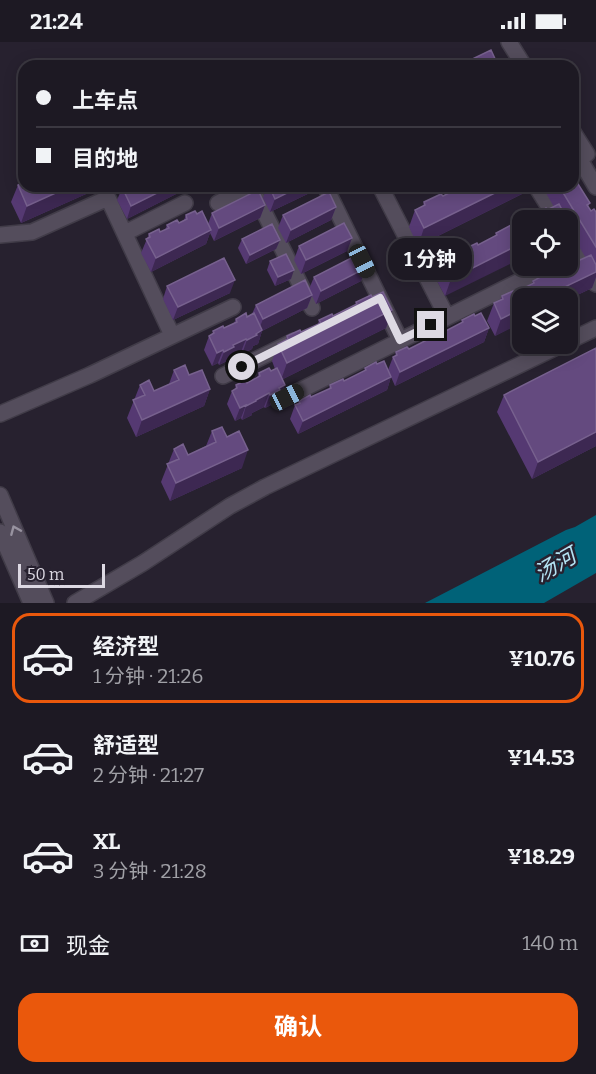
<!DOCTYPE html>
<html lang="zh">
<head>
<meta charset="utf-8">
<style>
  :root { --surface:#1d1923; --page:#2a2630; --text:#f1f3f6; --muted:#a0a0a6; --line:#3b3841; --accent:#ea580c }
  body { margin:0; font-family:Bitter,"Noto Sans SC",serif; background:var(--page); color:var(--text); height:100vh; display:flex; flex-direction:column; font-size:22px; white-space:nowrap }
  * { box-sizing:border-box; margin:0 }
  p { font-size:20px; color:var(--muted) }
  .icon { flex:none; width:33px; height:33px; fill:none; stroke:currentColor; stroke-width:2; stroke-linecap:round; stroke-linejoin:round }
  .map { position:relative; height:561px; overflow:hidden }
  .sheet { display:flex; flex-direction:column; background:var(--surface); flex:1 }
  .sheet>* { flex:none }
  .top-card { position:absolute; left:18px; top:18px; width:561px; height:132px; border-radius:18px; box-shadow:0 3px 15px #0003,0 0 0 2px var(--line); display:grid; align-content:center; height:132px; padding:0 18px; background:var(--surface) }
  .fabs { position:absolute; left:512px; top:168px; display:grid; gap:12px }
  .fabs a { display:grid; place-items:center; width:66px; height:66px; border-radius:12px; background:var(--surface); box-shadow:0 3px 15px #0003,0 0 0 2px var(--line); font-size:30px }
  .scale { position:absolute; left:18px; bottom:15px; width:87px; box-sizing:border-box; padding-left:6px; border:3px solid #ddd9e3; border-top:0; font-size:16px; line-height:21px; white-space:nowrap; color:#ddd9e3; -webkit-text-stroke:4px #27212f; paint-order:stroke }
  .end { position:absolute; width:27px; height:27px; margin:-14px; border:8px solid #ddd9e3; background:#111; box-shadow:0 0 0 3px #111 }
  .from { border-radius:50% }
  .bubble { position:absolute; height:42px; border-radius:18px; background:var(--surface); box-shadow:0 3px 15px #0003,0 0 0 2px var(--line); font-size:20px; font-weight:700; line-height:42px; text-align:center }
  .car { position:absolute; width:18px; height:36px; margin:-18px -9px; border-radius:8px; box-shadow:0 0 4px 2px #0007; background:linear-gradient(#222 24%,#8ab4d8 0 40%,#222 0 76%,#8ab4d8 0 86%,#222 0) }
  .top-card b { display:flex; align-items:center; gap:21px; height:57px; font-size:22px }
  .top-card b+b { border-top:2px solid var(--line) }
  .top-card i { width:15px; height:15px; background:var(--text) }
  ul { padding:10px 0 0; list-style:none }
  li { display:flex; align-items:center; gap:18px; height:90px; margin:0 12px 9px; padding:0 6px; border:3px solid transparent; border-radius:18px }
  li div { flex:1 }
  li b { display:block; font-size:22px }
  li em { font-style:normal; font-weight:700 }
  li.active { border-color:var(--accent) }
  li>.icon { width:54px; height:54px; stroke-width:1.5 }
  .pay { display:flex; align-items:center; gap:15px; height:66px; padding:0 18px; font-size:22px }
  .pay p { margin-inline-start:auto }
  .button { display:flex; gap:12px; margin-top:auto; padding:12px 18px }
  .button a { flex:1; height:69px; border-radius:18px; background:var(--accent); color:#fff; font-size:24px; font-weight:700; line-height:69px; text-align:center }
  .status { display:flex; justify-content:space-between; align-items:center; height:42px; padding:0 30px; background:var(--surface); direction:ltr }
  .status svg { height:16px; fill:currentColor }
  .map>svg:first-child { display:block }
  .water { fill:#006278 }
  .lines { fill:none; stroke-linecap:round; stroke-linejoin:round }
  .minor-casing { stroke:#413c48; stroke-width:18 }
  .minor { stroke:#544d5c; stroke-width:15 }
  .wall { fill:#553972 }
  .shaded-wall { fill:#3d2852 }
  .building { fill:#644a7f; stroke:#77618e; stroke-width:1.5 }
  .oneway { stroke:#9893a0 }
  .route { stroke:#ddd9e3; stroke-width:8 }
  .labels { text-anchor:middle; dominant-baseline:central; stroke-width:5; stroke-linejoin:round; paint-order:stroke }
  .water-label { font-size:22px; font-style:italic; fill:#b4e3f3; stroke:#27212f }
</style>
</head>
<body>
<div class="status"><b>21:24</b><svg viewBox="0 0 49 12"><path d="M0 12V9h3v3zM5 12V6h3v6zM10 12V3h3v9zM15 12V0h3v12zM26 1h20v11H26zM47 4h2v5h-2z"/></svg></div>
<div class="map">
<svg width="596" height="561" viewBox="0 0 596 561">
  <rect width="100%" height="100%" fill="#27212f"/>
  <!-- water -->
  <path class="water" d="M 596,473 L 596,531 L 544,561 L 425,561 L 566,488 L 575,485 Z"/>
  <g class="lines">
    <defs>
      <path id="minor" d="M 509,0 L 524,24
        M 573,90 L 587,112
        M 573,106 L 596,145
        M 251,144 L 312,266
        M 325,144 L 400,298
        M 380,144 L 447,275
        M 536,144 L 557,178
        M 218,161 L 250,144
        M 125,191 L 185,161
        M 0,193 L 32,190 L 108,156 L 172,293
        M 567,195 L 596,242
        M 567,300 L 596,286
        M 223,334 L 294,299
        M 287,355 L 550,224
        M 0,372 L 90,333 L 233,265
        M 0,453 L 46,561
        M 0,490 L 31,561
        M 75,561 L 143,521 L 230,464 L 265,445 L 563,302"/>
    </defs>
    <!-- minor casing -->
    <use href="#minor" class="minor-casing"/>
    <!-- minor -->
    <use href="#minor" class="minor"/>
  </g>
  <!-- wall -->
  <path class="wall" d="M 18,143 L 24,144 L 104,144 L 21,181 L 11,160 Z
    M 123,144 L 184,144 L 182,149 L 127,177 L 117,158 Z
    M 267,144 L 317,144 L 316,148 L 270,170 L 263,156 Z
    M 542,144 L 573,144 L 590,161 L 588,165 L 591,169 L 596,170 L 596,235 L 592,246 L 567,258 L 567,256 L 495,294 L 487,279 L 494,261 L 500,258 L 502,254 L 514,251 L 532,242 L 533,239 L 547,235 L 567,225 L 568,222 L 586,216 L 567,185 L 567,178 L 532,176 L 533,173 L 547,168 L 554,165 Z
    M 530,148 L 418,204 L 409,185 L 415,168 L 423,164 L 424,160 L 443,154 Z
    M 265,163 L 260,176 L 214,199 L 210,191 L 206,202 L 151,230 L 141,211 L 149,192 L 160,190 L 165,188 L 167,183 L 179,181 L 184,178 L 186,173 L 197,172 L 208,182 L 212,171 Z
    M 336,165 L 331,178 L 286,201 L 278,186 L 283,173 Z
    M 514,185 L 445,254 L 436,237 L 444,217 L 453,215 L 463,210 L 464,207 L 478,203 L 495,194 L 496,191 Z
    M 352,196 L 347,209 L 301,232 L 294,218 L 299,204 Z
    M 242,197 L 280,198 L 276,207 L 246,222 L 238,206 Z
    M 270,219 L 291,237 L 275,244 L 267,228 Z
    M 366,226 L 361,239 L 316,262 L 312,254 L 307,266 L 262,289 L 258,302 L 253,304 L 252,307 L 242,312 L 241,310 L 229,316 L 229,318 L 219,323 L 218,321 L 212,324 L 204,308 L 209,294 L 212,293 L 213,289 L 224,286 L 234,281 L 236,277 L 247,275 L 252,272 L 256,263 L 309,247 L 314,235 Z
    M 167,244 L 230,251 L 173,278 L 163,257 Z
    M 372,255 L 392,268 L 386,286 L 283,337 L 281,356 L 276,359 L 275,361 L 265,366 L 264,365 L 252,371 L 252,373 L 242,378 L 241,376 L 235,379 L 227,362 L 232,349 L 235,347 L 236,343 L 247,341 L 257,336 L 259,331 L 271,329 L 275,327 L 272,319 L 278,302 L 286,298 L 287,294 L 301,290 L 318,282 L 319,278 L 333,274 L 355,264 L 356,260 Z
    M 475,274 L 489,286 L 484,300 L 395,344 L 391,335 L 387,348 L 298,392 L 290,377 L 295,363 L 298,362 L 299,359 L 311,355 L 329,347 L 330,343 L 344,339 L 364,329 L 365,326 L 377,322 L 388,328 L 393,315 L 395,314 L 396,310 L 409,307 L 426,298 L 428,295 L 442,291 L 461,281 L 462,278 Z
    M 596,306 L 596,404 L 532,437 L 497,370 L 504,353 Z
    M 174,328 L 189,333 L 210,347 L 204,364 L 136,395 L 127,376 L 140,343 L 154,349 L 169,342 Z
    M 212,389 L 242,426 L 170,459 L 161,440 L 174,407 L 188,413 L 206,404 Z"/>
  <!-- shaded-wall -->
  <path class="shaded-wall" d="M 496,19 L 494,24 L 486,24 Z
    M 71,144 L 104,144 L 21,181 L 27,164 Z
    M 171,144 L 184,144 L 182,149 L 127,177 L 131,164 Z
    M 301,144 L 317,144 L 316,148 L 270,170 L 275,157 Z
    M 509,144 L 531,144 L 530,148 L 418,204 L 424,186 Z
    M 265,163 L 260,176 L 214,199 L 219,186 Z
    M 336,165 L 331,178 L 286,201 L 291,188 Z
    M 211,188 L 206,202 L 151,230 L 156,216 Z
    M 352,196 L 347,209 L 301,232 L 306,218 Z
    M 280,198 L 276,207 L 246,222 L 250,213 Z
    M 522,201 L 522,216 L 445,254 L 451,237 Z
    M 366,226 L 361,239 L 316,262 L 321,249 Z
    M 294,228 L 291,237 L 275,244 L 278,235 Z
    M 596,230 L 596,235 L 592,246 L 567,258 L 567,256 L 542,256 Z
    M 235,238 L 230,251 L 173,278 L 178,265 Z
    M 312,253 L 307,266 L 262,289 L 258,302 L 253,304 L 252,307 L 242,312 L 247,298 L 258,290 L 263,277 Z
    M 522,266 L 522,281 L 495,294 L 501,277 Z
    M 392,268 L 386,286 L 281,338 L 287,321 Z
    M 489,286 L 484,300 L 395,344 L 400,330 Z
    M 246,297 L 241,310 L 229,316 L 229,318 L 219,323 L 224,310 L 233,303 Z
    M 223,308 L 218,321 L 212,324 L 217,311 Z
    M 391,335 L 387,348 L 298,392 L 303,379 Z
    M 285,343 L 281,356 L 276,359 L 275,361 L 265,366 L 270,353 Z
    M 210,347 L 204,364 L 136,395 L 142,378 Z
    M 269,351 L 264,365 L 252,371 L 252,373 L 242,378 L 246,364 L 256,358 Z
    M 246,363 L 241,376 L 235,379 L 240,366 Z
    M 596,390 L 596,404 L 532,437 L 538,420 Z
    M 248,408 L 242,426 L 170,459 L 176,441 Z"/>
  <!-- building -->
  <path class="building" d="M 491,8 L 496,19 L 486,24 L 458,24 Z
    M 573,134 L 590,161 L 587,163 L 591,169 L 594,167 L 596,170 L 596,205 L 559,144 L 573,144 Z
    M 24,140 L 24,144 L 71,144 L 27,164 L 18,143 Z
    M 124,144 L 171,144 L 131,164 L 122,145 Z
    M 269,144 L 301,144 L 275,157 Z
    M 463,144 L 509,144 L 424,186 L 415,168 L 425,163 L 424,160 L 441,152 L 443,154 Z
    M 258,148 L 265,163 L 219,186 L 212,171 Z
    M 329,150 L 336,165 L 291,188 L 283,173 Z
    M 559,162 L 568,179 L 567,179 L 526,178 L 534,175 L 533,173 L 546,166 L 547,168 Z
    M 195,169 L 197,172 L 202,169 L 211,188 L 156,216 L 146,197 L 150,195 L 149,192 L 159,187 L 160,190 L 169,186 L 167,183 L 177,178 L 179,181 L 187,177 L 186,173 Z
    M 344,181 L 352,196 L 306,218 L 299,204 Z
    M 522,181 L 522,201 L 451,237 L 443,220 L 445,219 L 444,217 L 452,213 L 453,215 L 465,209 L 464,207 L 477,201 L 478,203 L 497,193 L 496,191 L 513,182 L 514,185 Z
    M 272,182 L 280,198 L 250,213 L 242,197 Z
    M 286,212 L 294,228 L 278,235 L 270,219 Z
    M 359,212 L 366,226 L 321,249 L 314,235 Z
    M 591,213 L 596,223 L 596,230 L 542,256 L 522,256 L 522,266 L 501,277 L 494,261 L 503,257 L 502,254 L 513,249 L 514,251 L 534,241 L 533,239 L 546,232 L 547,235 L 569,224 L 568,222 L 579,216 L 580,218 Z
    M 224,216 L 235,238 L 178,265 L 167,244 Z
    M 305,238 L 312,253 L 263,277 L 256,263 Z
    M 383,250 L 392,268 L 287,321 L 278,302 L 288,297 L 287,294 L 300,288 L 301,290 L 321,281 L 319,278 L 332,272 L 333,274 L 357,262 L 356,260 L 371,253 L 372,255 Z
    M 246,271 L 247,275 L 254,271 L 262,288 L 256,292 L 257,293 L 247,298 L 246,297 L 233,303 L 234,305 L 224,310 L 223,308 L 217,311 L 209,294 L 214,291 L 213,289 L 223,284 L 224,286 L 237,280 L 236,277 Z
    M 481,271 L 489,286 L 400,330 L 393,315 L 397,313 L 396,310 L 407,305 L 409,307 L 429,297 L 428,295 L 441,288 L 442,291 L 463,280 L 462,278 L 474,272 L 475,274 Z
    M 596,306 L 596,390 L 538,420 L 504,353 Z
    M 384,319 L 391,335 L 303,379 L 295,363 L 300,361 L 299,359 L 310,353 L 311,355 L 331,346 L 330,343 L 343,337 L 344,339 L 366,328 L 365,326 L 376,320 L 377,322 Z
    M 185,323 L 189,333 L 202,328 L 210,347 L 142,378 L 133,358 L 145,353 L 140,343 L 149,338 L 154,349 L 179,338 L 174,328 Z
    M 269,326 L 271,329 L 277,326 L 285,343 L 279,346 L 280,348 L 270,353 L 269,351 L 256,358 L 256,359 L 246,364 L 246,363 L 240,366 L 232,349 L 237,346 L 236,343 L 246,338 L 247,341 L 260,334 L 259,331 Z
    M 222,385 L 227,395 L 239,389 L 248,408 L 176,441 L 167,422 L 179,417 L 174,407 L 183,402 L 188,413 L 216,400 L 212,389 Z"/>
  <!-- one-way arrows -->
  <defs><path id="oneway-chevron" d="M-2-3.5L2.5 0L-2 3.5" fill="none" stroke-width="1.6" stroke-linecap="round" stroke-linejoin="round" transform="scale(1.5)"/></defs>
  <use class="oneway" href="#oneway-chevron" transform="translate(15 488) rotate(-113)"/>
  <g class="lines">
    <!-- route -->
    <path class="route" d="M 242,325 L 380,256 L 400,298 L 431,283"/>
  </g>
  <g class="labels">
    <!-- water labels -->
    <g class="water-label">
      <text transform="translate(555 523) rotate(-30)">汤河</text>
    </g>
  </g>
</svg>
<div class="fabs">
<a><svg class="icon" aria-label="locate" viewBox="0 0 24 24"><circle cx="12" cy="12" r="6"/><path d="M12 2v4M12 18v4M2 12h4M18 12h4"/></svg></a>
<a><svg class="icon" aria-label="layers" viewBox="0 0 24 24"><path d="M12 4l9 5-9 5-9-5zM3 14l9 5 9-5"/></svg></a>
</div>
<div class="scale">50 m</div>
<i class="end from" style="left:242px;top:325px"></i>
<i class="end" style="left:431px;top:283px"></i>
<div class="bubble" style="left:388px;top:196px;width:84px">1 分钟</div>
<i class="car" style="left:362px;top:219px;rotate:154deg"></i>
<i class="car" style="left:287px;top:355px;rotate:63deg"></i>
<div class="top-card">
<b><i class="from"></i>上车点</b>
<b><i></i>目的地</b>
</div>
</div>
<section class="sheet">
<ul>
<li class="active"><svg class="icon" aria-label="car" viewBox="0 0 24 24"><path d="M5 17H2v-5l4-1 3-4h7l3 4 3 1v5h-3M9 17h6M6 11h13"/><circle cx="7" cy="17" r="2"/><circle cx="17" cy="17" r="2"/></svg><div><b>经济型</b><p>1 分钟 · 21:26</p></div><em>¥10.76</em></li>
<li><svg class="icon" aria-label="car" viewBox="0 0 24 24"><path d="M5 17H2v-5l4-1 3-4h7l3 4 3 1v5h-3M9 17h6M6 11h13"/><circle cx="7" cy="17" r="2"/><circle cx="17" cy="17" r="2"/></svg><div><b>舒适型</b><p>2 分钟 · 21:27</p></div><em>¥14.53</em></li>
<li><svg class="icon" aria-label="car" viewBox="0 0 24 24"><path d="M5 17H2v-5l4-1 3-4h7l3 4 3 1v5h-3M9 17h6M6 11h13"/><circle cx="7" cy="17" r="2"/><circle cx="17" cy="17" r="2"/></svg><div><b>XL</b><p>3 分钟 · 21:28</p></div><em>¥18.29</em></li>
</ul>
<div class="pay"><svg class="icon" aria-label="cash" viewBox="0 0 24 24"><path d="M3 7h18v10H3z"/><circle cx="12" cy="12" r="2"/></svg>现金<p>140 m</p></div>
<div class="button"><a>确认</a></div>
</section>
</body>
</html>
